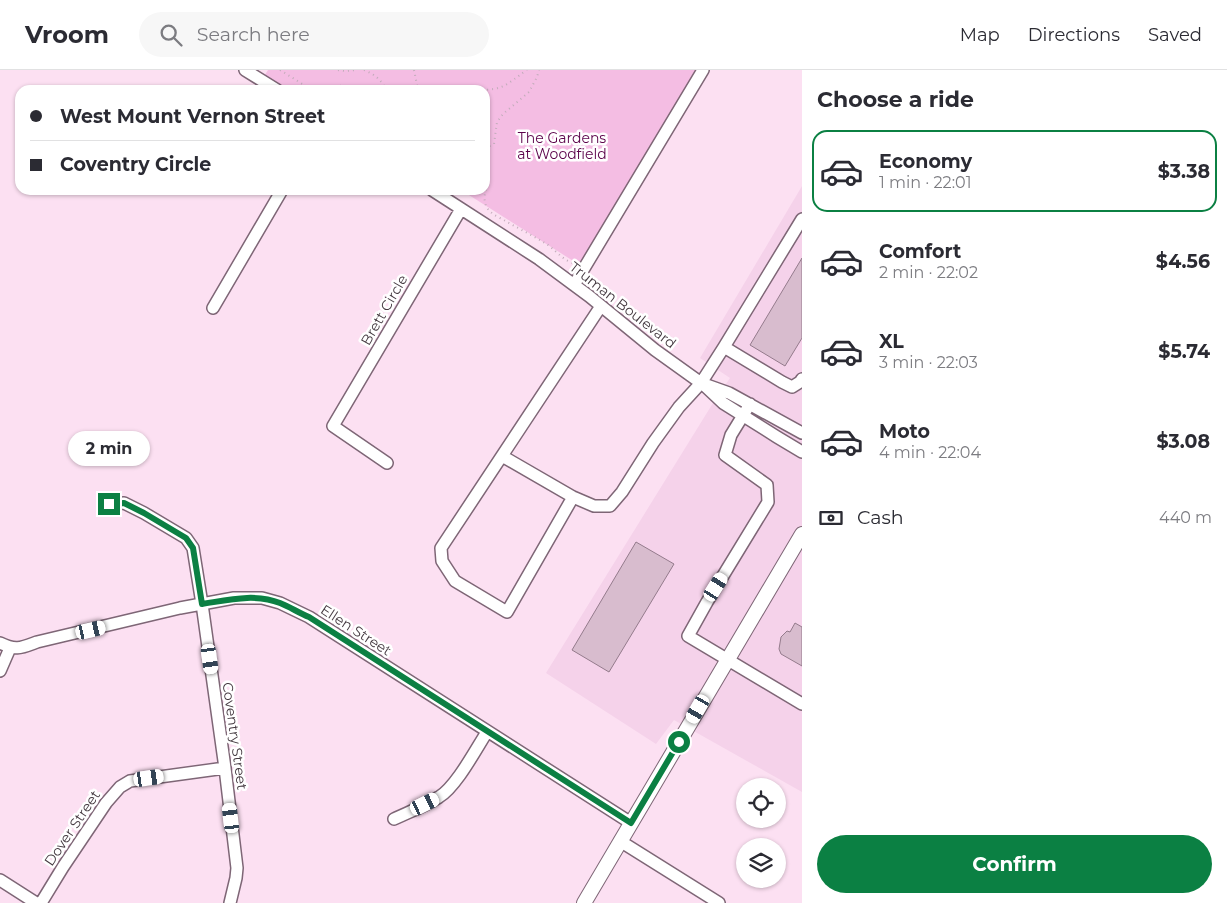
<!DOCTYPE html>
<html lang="en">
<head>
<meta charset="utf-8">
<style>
  :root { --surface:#fff; --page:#f7f7f7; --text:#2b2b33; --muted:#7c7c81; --line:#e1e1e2; --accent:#0b8043 }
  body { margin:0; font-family:Montserrat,sans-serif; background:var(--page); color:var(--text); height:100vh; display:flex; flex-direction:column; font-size:19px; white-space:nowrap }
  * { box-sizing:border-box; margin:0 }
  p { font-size:16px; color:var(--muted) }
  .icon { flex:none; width:28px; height:28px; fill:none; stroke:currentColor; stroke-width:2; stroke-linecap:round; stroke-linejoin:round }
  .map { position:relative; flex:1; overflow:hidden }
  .drawer { display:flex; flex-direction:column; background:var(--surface); width:425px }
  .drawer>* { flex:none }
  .banner { position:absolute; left:15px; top:15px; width:475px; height:110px; border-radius:15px; box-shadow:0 1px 4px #0004; display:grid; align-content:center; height:110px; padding:0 15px; background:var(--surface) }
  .fabs { position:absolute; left:736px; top:708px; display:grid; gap:10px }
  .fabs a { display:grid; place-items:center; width:50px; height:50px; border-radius:50%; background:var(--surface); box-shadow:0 1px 4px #0004; font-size:25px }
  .end { position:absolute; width:22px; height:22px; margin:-11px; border:6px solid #0b8043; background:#fff; box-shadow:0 0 0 2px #fff }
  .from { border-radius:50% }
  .bubble { position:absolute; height:35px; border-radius:18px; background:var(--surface); box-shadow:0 1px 4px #0004; font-size:16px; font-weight:700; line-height:35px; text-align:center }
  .car { position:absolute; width:15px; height:30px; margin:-15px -8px; border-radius:6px; box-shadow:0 0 4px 1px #0007; background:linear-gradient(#fff 24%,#345 0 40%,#fff 0 76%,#345 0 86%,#fff 0) }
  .banner b { display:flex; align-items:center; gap:18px; height:48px; font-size:19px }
  .banner b+b { border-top:1px solid var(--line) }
  .banner i { width:12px; height:12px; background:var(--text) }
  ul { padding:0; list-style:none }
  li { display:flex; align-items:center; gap:15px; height:82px; margin:0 10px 8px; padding:0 5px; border:2px solid transparent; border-radius:15px }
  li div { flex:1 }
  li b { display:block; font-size:19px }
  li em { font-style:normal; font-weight:700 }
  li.on { border-color:var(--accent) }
  li>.icon { width:45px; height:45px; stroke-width:1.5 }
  h2 { padding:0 15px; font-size:22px; line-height:60px }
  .pay { display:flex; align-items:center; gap:12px; height:55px; padding:0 15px; font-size:19px }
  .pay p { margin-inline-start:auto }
  .action { display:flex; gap:10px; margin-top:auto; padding:10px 15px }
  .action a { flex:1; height:58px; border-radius:30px; background:var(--accent); color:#fff; font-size:20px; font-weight:700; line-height:58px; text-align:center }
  header { display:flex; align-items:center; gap:30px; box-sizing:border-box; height:70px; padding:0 25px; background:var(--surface); border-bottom:1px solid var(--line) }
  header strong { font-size:24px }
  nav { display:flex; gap:28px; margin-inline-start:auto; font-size:18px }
  .search { width:350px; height:45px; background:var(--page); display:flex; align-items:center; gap:12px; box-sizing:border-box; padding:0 18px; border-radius:28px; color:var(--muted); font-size:19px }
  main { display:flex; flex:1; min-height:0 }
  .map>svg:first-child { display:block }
  .built { fill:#f5d2ea }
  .green { fill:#f4bde3 }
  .building { fill:#d8bcce; stroke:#947b8c }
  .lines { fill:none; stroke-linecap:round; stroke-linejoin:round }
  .minor-casing { stroke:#7e6676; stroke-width:14 }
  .major-casing { stroke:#7e6676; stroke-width:16 }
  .path { stroke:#c2acba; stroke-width:2; stroke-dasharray:1 4; stroke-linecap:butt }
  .minor { stroke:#fff; stroke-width:11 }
  .major { stroke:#fff; stroke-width:14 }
  .route { stroke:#0b8043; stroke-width:6 }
  .labels { text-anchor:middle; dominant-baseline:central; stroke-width:5; stroke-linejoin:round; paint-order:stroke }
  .park-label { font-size:14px; fill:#5b024a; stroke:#fff }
  .street-label { font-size:14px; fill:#443940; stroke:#fff }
</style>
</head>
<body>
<header>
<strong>Vroom</strong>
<div class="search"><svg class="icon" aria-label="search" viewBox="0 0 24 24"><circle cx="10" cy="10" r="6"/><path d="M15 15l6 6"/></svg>Search here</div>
<nav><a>Map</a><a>Directions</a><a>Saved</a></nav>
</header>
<main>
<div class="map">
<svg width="802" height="833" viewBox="0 0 802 833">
  <rect width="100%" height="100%" fill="#fce0f2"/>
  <!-- built -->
  <path class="built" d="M 802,116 L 802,722 L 674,650 L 656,674 L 546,603 L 713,333 L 730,308 L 700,288 Z"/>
  <!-- green -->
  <path class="green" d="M 268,0 L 697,0 L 575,205 L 578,194 L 461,120 L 485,120 L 485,20 L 289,20 L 263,8 Z"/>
  <!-- building -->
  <path class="building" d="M 802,188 L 802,268 L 785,296 L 750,275 Z
    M 636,472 L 674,494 L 609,602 L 572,580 Z
    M 795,553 L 802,557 L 802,596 L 781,584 L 779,579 L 781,567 L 787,561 L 790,562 Z"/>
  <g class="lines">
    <defs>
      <path id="minor" d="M 245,0 L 277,20
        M 432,120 L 539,189 L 589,226 L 655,280 L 701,313 L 729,323 L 802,363
        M 574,215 L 703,0
        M 213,238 L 282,120
        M 724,277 L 782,312 L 792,317 L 800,312 L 802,309
        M 706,317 L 723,333 L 777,367 L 802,382
        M 750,334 L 731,365 L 725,385 L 767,415 L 768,432 L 707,532 L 688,566 L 802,634
        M 502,386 L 573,427 L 594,436 L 610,436 L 622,422 L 653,373 L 679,337 L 701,313 L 724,277 L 802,149
        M 387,393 L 333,356 L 461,139
        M 573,427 L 507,542 L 455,511 L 442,491 L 441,478 L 601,236
        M 109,434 L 124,433 L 144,443 L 186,468 L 193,478 L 202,534 L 225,698 L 237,798 L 236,808 L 230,833
        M 0,573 C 16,581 21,578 37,572 L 180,538 L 234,528 L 262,528 L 280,533 L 309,547 L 631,753
        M 0,601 L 10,578
        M 394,749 C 409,742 425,736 439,727 C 456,717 476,679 487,662
        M 620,771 L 719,833
        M 0,810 L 36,833
        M 41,833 L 63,797 L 106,733 L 120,717 L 130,711 L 225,698"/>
      <path id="major" d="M 584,833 L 802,464"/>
    </defs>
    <!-- minor casing -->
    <use href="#minor" class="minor-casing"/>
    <!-- major casing -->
    <use href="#major" class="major-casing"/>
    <!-- path -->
    <path class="path" d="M 280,0 L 312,20
      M 338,0 L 345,1 L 356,0
      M 364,0 C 374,4 382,10 386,20
      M 414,0 L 418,20
      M 331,20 C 338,14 344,15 352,20
      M 477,20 C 505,20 505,15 527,0
      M 485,78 L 494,74 L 497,52 L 503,44 L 529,22 L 537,7 L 539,0
      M 485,112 L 488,113 C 485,121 482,131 488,139 C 492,145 501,148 507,152 C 520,159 533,166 545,173 C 555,179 562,190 573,193"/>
    <!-- minor -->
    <use href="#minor" class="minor"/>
    <!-- major -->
    <use href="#major" class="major"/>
  </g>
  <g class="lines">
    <!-- route -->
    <path class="route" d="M 109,434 L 124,433 L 144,443 L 186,468 L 193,478 L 202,534 C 228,530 255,523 280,533 C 290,537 299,543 309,547 L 631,753 L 679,672"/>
  </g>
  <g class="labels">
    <!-- park labels -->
    <g class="park-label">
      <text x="562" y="68">The Gardens<tspan x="562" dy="16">at Woodfield</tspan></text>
    </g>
    <!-- street labels -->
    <g class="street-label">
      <text transform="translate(623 235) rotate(38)">Truman Boulevard</text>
      <text transform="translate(384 240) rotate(-60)">Brett Circle</text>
      <text transform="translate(356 560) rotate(33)">Ellen Street</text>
      <text transform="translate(235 666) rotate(82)">Coventry Street</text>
      <text transform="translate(72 758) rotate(-56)">Dover Street</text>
    </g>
  </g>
</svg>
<div class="fabs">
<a><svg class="icon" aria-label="locate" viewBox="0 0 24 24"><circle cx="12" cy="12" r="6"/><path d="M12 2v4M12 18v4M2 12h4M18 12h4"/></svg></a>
<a><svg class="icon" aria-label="layers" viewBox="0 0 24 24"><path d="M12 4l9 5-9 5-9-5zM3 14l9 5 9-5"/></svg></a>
</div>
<i class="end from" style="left:679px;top:672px"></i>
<i class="end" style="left:109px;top:434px"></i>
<div class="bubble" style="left:68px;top:361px;width:82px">2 min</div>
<i class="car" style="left:716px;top:517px;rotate:32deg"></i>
<i class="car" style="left:91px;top:560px;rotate:77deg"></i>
<i class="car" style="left:210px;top:589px;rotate:172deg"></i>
<i class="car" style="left:698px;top:639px;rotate:210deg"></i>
<i class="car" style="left:149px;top:708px;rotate:82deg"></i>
<i class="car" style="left:425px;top:734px;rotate:64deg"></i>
<i class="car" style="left:231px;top:748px;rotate:353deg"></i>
<div class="banner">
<b><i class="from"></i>West Mount Vernon Street</b>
<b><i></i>Coventry Circle</b>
</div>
</div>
<section class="drawer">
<h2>Choose a ride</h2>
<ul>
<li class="on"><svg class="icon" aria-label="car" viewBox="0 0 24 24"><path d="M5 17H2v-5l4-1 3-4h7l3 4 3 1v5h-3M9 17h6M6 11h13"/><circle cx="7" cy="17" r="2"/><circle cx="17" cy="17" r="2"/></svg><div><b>Economy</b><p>1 min · 22:01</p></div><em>$3.38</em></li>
<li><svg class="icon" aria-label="car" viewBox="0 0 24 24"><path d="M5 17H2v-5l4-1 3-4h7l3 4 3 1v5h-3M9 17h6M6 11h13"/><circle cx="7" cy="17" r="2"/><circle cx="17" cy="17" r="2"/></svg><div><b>Comfort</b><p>2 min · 22:02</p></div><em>$4.56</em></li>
<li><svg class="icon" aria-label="car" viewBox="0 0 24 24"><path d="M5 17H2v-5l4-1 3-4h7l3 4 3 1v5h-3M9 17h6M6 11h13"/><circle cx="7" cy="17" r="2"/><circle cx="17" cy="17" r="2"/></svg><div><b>XL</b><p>3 min · 22:03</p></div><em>$5.74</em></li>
<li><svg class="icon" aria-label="car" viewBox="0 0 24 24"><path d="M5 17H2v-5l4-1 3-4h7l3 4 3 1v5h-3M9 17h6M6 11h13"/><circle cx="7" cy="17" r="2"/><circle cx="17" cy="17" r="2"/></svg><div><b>Moto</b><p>4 min · 22:04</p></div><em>$3.08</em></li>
</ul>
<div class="pay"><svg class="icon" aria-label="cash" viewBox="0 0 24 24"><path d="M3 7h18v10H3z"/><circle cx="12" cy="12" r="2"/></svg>Cash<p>440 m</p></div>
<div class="action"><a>Confirm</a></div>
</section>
</main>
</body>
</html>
